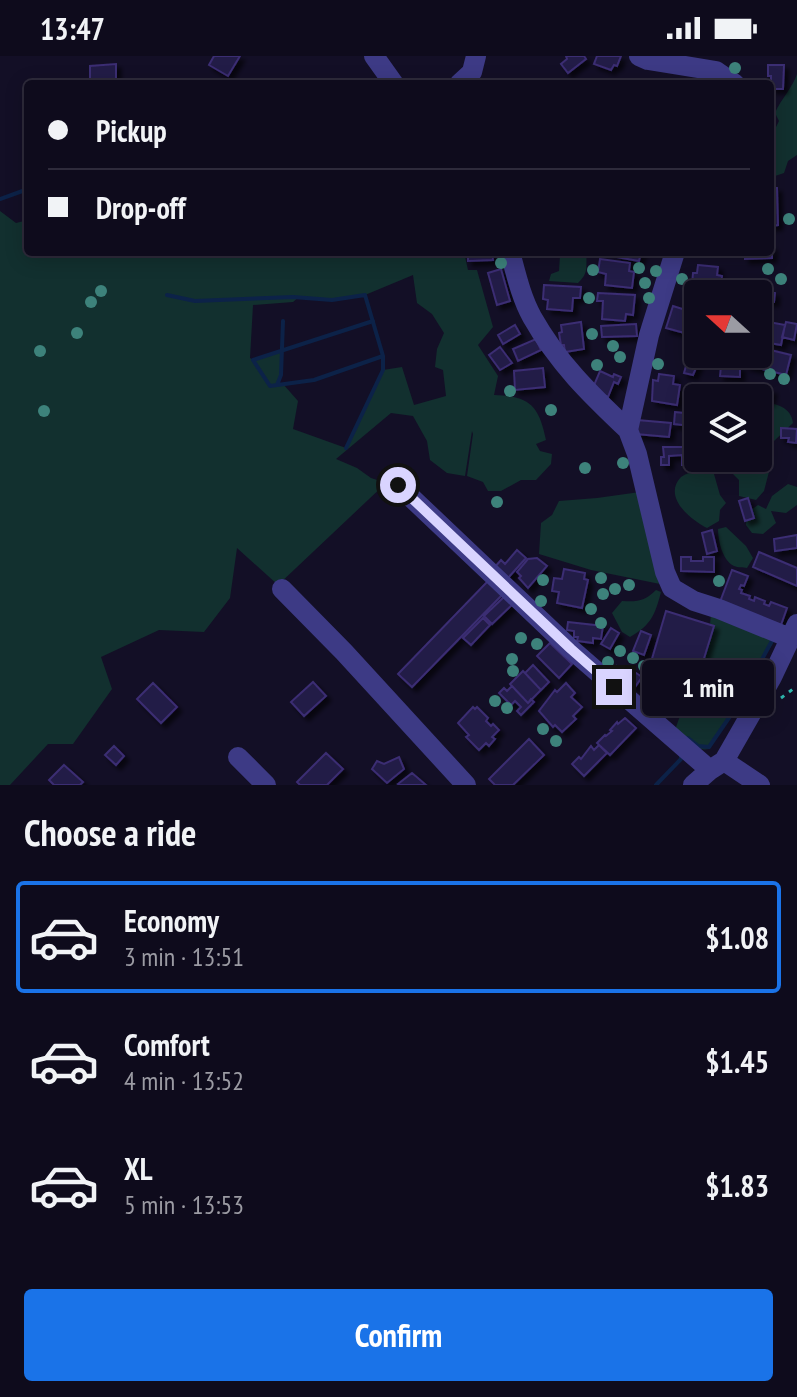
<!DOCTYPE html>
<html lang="en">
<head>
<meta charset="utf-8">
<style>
  :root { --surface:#0e0b1c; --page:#1c1929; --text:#f1f3f6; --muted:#9b9ba3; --line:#2e2b3b; --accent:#1a73e8 }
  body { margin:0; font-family:"PT Sans Narrow",sans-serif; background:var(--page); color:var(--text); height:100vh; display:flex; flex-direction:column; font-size:30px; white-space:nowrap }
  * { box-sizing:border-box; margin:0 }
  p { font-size:26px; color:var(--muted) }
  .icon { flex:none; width:44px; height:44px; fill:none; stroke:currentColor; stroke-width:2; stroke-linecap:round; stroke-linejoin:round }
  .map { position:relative; height:729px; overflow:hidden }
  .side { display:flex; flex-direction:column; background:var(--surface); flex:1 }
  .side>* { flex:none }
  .top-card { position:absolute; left:24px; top:24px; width:750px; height:176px; border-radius:8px; box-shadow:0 4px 20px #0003,0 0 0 2px var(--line); display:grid; align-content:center; height:176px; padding:0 24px; background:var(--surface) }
  .needle { width:52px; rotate:291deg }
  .buttons { position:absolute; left:684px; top:224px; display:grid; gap:16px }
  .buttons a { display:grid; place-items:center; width:88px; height:88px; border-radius:8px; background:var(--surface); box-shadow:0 4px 20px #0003,0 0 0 2px var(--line); font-size:40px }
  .end { position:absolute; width:36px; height:36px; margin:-18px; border:10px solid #d9d4ff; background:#111; box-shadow:0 0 0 4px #111 }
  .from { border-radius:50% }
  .bubble { position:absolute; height:56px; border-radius:8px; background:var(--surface); box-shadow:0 4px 20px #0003,0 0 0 2px var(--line); font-size:26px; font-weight:600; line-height:56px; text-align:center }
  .top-card b { display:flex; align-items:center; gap:28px; height:76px; font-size:30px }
  .top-card b+b { border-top:2px solid var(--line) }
  .top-card i { width:20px; height:20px; background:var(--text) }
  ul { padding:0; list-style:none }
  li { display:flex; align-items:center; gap:24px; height:112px; margin:0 16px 12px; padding:0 8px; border:4px solid transparent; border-radius:8px }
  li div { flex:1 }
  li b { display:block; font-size:30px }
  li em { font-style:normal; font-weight:600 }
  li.current { border-color:var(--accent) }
  li>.icon { width:72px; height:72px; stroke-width:1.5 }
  h2 { padding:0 24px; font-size:36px; line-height:96px }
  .action { display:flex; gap:16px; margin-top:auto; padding:16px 24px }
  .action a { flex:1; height:92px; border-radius:8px; background:var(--accent); color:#fff; font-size:32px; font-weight:600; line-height:92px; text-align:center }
  .status { display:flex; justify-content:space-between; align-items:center; height:56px; padding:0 40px; background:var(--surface); direction:ltr }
  .status svg { height:22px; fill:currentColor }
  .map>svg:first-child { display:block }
  .green { fill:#12302f; fill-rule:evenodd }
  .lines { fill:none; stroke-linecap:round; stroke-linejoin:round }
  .stream { stroke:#0c2248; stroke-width:4 }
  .building { fill:#241b47; stroke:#3b2d73; stroke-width:2; filter:url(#shadow) }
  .path { stroke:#2fb8b0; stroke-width:3; stroke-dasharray:4 6; stroke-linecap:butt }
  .minor { stroke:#3d3a85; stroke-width:20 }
  .tree { fill:#3d827b }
  .route { stroke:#d9d4ff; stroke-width:10 }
</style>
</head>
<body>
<div class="status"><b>13:47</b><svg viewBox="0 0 49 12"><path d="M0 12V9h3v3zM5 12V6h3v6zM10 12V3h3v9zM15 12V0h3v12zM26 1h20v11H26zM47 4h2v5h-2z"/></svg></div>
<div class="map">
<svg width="797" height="729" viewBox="0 0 797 729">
  <defs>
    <filter id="shadow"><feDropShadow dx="4.5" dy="4.5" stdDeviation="2" flood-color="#0009"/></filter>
  </defs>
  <rect width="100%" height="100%" fill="#130f26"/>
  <!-- green -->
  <path class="green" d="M 797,18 L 797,99 L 788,105 L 784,117 L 772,121 L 770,76 L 776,71 L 779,65 L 775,57 C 781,43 793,31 797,18 Z
    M 0,155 L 16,167 L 28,164 L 28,196 L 464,196 L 468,214 L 477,214 L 493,271 L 478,289 L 498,320 L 494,339 C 530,340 539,350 546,384 L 536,388 L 540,395 L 552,398 L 551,408 L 536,424 L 521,424 L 501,435 L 488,435 L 483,426 L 467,420 L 473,378 L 472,375 L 465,420 L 447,417 L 430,404 L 427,385 L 413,360 L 391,357 L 336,403 L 357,412 L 371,422 L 386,427 L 278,529 L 237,492 L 230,542 L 204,576 L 159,574 L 101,601 L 112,633 L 73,688 L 48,688 L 10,729 L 0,729 ZM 413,219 L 417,247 L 432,258 L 444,277 L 437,293 L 435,311 L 443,314 L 446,340 L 414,349 L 402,311 L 383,314 L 346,392 L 293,373 L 298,345 L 283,328 L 278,329 L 281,319 L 281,295 L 253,304 L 250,302 L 253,249 L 293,246 L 299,241 L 332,244 L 365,239 Z
    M 578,196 L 587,196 C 585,210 590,216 578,227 L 549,225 L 551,218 L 559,215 L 560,199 Z
    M 758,344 C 773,348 791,349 793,367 L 774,385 L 773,396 L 764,401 L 771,408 L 764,435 L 756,444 L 739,440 L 739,424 L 729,414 L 738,405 L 738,402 L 758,402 Z
    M 695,376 L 698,376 L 698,402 L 722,402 L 720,410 L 714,418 L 720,439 L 726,447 L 720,454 L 719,465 L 707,472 C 691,464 662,441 681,421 C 685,418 694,415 699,412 L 692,405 L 686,387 Z
    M 788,428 L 797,431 L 797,449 L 786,457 L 771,455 L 776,467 L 763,478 L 752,477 L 746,469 L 747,457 L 758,449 L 766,453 L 772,440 Z
    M 640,436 L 665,529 L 591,514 L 539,498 L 541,467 L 552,459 L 559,445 L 597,442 Z
    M 726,471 L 746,490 L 753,502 L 747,512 C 743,511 738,512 734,510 C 722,504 718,484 718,473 Z
    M 656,534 L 661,536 C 655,559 651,569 630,581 L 622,576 L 612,557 L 622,545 C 638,546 645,545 656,534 Z
    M 711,557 L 775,584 L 758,612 L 742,646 L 709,693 C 694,696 685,683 675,674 L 699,605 L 708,593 Z"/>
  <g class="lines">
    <!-- stream -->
    <path class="stream" d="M 0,143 L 28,133
      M 167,239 L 195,245 L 293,241 L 332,244 L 365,239 L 383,300 L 383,314 L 346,392
      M 373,265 L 253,304 L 270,330 L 314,324 L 383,300
      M 277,329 L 281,319 L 283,265
      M 658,649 L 670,658 L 675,658 L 679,654
      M 688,682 L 698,690 L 709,691 L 735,653 L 773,583
      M 656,729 L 681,703 L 681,698"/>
  </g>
  <!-- building -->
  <path class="building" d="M 214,0 L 240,0 L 228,20 L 209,9 Z
    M 566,0 L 584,0 L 586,3 L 568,17 L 561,8 L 567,3 Z
    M 597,0 L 621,0 L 617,10 L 614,9 L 611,14 L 594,8 Z
    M 116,8 L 116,24 L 90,24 L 90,10 Z
    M 768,9 L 784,9 L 783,33 L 771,33 L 771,20 L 768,20 Z
    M 770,132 L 777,132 L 778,169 L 770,170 Z
    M 770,190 L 772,190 L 772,202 L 745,203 L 745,196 L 770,196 Z
    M 468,196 L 492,196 L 493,204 L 468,205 Z
    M 617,196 L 644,196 L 641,196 L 639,205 L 616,201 Z
    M 600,203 L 630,207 L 629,215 L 634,216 L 632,232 L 605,229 L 606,218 L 598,216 Z
    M 698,209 L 718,211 L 717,219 L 722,220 L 721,229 L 717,229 L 716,236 L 696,235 L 696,230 L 692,229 L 693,217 L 697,217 Z
    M 501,213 L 510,245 L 497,249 L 488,217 Z
    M 544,229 L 581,231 L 580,242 L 573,242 L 572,255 L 547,253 L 548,244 L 543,243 Z
    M 744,232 L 775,237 L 774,246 L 758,244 L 758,238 L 743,238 Z
    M 598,237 L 635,239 L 633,259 L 626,258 L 625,265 L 602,263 L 603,245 L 597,245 Z
    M 673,250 L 698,258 L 692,279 L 666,272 Z
    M 758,264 L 785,269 L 781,289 L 758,285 Z
    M 581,266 L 584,293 L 565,296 L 564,289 L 561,289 L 559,277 L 562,276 L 561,269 Z
    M 786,266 L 797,268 L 794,284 L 782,281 Z
    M 636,268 L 637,280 L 602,281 L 601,270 Z
    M 515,269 L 520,278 L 503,288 L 498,279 Z
    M 536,283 L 541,294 L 518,305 L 513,293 Z
    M 500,291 L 512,307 L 500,314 L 489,299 Z
    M 758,291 L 791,299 L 786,319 L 746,309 L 749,298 L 758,298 Z
    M 691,292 L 698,294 L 696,305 L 699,305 L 693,319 L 684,317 Z
    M 721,310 L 740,311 L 740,321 L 720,320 Z
    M 543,312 L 545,331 L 515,334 L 514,315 Z
    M 600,315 L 613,321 L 614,318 L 621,321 L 618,328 L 614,326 L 608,341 L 592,334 Z
    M 659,318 L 674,320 L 673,328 L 680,329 L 677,349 L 652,345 L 653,324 L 658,325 Z
    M 750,331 L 772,334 L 770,345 L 749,341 Z
    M 675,356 L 692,358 L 691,370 L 674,368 Z
    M 637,364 L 671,367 L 669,381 L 636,378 Z
    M 781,372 L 797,373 L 796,387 L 788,386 L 789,382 L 781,382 Z
    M 663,391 L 688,391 L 688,409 L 682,409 L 682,399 L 669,400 L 669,409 L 661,409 L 661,401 L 664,401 Z
    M 748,442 L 754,462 L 745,465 L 739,445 Z
    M 712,474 L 717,495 L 707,498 L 702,477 Z
    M 797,479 L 797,492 L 775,495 L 774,483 Z
    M 517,494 L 526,502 L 507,523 L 494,512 L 501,504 L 505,508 Z
    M 759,496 L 797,512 L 797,530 L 753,511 Z
    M 681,501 L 691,501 L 691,505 L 703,505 L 703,501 L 714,501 L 714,516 L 681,515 Z
    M 537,502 L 547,510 L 528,532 L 519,522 L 521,520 L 517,516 L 528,503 Z
    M 564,513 L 585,517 L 584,523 L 588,524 L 582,552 L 557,547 L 559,536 L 552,535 L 554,522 L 562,523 Z
    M 732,514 L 748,520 L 744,530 L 741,529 L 739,533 L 742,534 L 741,537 L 750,540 L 749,543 L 754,545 L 755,541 L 765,545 L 764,548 L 769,550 L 771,546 L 787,552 L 781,569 L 720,546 Z
    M 488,525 L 502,539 L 412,631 L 398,618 Z
    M 506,539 L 514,547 L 492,568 L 484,560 Z
    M 666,555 L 714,570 L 689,651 L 642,637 Z
    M 483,562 L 490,569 L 471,589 L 463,582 Z
    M 568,566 L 603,570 L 601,583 L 593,582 L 593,587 L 577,585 L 578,581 L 574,581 L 574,575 L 567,574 Z
    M 611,572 L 619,577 L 610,593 L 601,588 Z
    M 641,575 L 651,579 L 644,599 L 633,595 Z
    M 550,587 L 572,608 L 559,622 L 537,600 Z
    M 533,609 L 549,626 L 541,634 L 525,617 Z
    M 617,610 L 624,615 L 627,611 L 642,621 L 635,631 L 613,616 Z
    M 523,615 L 541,634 L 528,647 L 510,628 Z
    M 313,626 L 326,640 L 304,660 L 291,646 Z
    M 153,627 L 177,651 L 161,667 L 137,643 Z
    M 566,627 L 575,637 L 571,641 L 582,651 L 573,660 L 576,663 L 562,676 L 555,669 L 553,671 L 539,655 L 555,634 L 557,636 Z
    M 512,630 L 528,647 L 531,643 L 534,646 L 521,659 L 517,655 L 521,651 L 515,645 L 511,649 L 499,637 L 504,632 L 507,635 Z
    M 473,651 L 475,653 L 477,651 L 488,662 L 486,665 L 491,670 L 493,668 L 499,674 L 492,681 L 495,683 L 489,690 L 486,687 L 479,694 L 466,681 L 469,679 L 458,667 Z
    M 625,662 L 636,672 L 610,699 L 597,687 L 605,679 L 606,680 L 612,675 L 610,674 L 617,666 L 618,668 Z
    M 529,683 L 544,699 L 513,729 L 495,729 L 489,723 Z
    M 599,689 L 607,697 L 584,720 L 572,708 L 579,701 L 581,703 L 591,690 L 594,694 Z
    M 114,690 L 124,700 L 116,709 L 105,699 Z
    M 326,697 L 343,713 L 327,729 L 300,729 L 297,726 Z
    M 399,701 L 404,713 L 387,727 L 372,713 L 377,705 L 384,708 Z
    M 64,709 L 83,726 L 80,729 L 54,729 L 49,724 Z
    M 412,717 L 426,729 L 399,729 L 398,728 Z"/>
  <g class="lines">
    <!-- path -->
    <path class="path" d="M 781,642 L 797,630"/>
    <!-- minor -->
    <path class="minor" d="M 374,0 L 394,28
      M 639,0 L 648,4 L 716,15 L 735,28
      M 459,28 L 472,16 L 476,0
      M 510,196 C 516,218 521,241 532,261 C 558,307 590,338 628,374
      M 675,196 L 649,279 L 628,374 L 637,398 L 665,516 L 672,532 L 694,545 L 719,553 L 790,582
      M 398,429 L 571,593 L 710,714
      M 282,533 L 344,596 L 466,729
      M 238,701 L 266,729
      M 724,705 L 760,729
      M 693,729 L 710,714 L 724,705 L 772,621 L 797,568"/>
  </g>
  <!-- trees -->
  <g class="tree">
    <circle cx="735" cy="12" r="6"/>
    <circle cx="789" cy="163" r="6"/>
    <circle cx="501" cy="207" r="6"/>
    <circle cx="639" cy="212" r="6"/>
    <circle cx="768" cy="213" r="6"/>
    <circle cx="593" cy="214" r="6"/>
    <circle cx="656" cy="215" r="6"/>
    <circle cx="682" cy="223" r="6"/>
    <circle cx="781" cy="223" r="6"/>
    <circle cx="645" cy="227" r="6"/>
    <circle cx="101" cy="235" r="6"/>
    <circle cx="589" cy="242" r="6"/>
    <circle cx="649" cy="242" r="6"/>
    <circle cx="91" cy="246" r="6"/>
    <circle cx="77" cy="277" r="6"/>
    <circle cx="592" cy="278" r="6"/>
    <circle cx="613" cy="290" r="6"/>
    <circle cx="40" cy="295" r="6"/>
    <circle cx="620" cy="301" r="6"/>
    <circle cx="658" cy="308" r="6"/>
    <circle cx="597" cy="309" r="6"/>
    <circle cx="770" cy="318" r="6"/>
    <circle cx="784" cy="323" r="6"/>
    <circle cx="510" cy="335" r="6"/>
    <circle cx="551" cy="354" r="6"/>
    <circle cx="44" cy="355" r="6"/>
    <circle cx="623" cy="407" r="6"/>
    <circle cx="585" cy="412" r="6"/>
    <circle cx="497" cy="446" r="6"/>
    <circle cx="601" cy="522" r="6"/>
    <circle cx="543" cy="524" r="6"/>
    <circle cx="719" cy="525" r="6"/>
    <circle cx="629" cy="529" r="6"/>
    <circle cx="615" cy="533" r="6"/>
    <circle cx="603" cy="538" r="6"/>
    <circle cx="541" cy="545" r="6"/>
    <circle cx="591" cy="553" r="6"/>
    <circle cx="601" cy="567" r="6"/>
    <circle cx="521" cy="582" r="6"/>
    <circle cx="537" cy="588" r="6"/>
    <circle cx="620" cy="595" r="6"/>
    <circle cx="633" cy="602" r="6"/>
    <circle cx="512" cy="603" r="6"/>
    <circle cx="608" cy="606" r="6"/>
    <circle cx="644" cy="610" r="6"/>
    <circle cx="513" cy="615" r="6"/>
    <circle cx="611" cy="642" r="6"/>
    <circle cx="495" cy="645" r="6"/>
    <circle cx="507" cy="652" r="6"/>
    <circle cx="543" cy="673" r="6"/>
    <circle cx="556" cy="685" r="6"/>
  </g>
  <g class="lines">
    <!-- route -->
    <path class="route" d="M 398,429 L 571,593 L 614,631"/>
  </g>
</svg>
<div class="buttons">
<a><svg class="needle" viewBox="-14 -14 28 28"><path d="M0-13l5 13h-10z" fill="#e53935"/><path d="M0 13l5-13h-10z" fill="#9b9ba3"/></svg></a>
<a><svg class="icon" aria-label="layers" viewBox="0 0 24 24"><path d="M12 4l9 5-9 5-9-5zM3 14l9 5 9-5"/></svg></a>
</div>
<i class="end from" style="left:398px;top:429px"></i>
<i class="end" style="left:614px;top:631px"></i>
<div class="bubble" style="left:642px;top:604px;width:132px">1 min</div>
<div class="top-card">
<b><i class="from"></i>Pickup</b>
<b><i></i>Drop-off</b>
</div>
</div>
<section class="side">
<h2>Choose a ride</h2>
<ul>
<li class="current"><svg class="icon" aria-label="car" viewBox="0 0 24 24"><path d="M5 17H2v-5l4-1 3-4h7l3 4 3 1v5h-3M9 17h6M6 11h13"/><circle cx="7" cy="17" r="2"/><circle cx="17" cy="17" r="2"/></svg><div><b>Economy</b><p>3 min · 13:51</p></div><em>$1.08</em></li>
<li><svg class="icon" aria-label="car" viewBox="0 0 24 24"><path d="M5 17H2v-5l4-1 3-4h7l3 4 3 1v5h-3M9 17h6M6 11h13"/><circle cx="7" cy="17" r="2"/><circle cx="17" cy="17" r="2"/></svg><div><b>Comfort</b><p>4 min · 13:52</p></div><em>$1.45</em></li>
<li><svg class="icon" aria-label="car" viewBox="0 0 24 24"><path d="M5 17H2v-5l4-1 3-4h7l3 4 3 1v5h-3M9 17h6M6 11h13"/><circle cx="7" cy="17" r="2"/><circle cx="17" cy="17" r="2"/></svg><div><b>XL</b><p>5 min · 13:53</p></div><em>$1.83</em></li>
</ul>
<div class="action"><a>Confirm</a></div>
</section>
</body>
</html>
